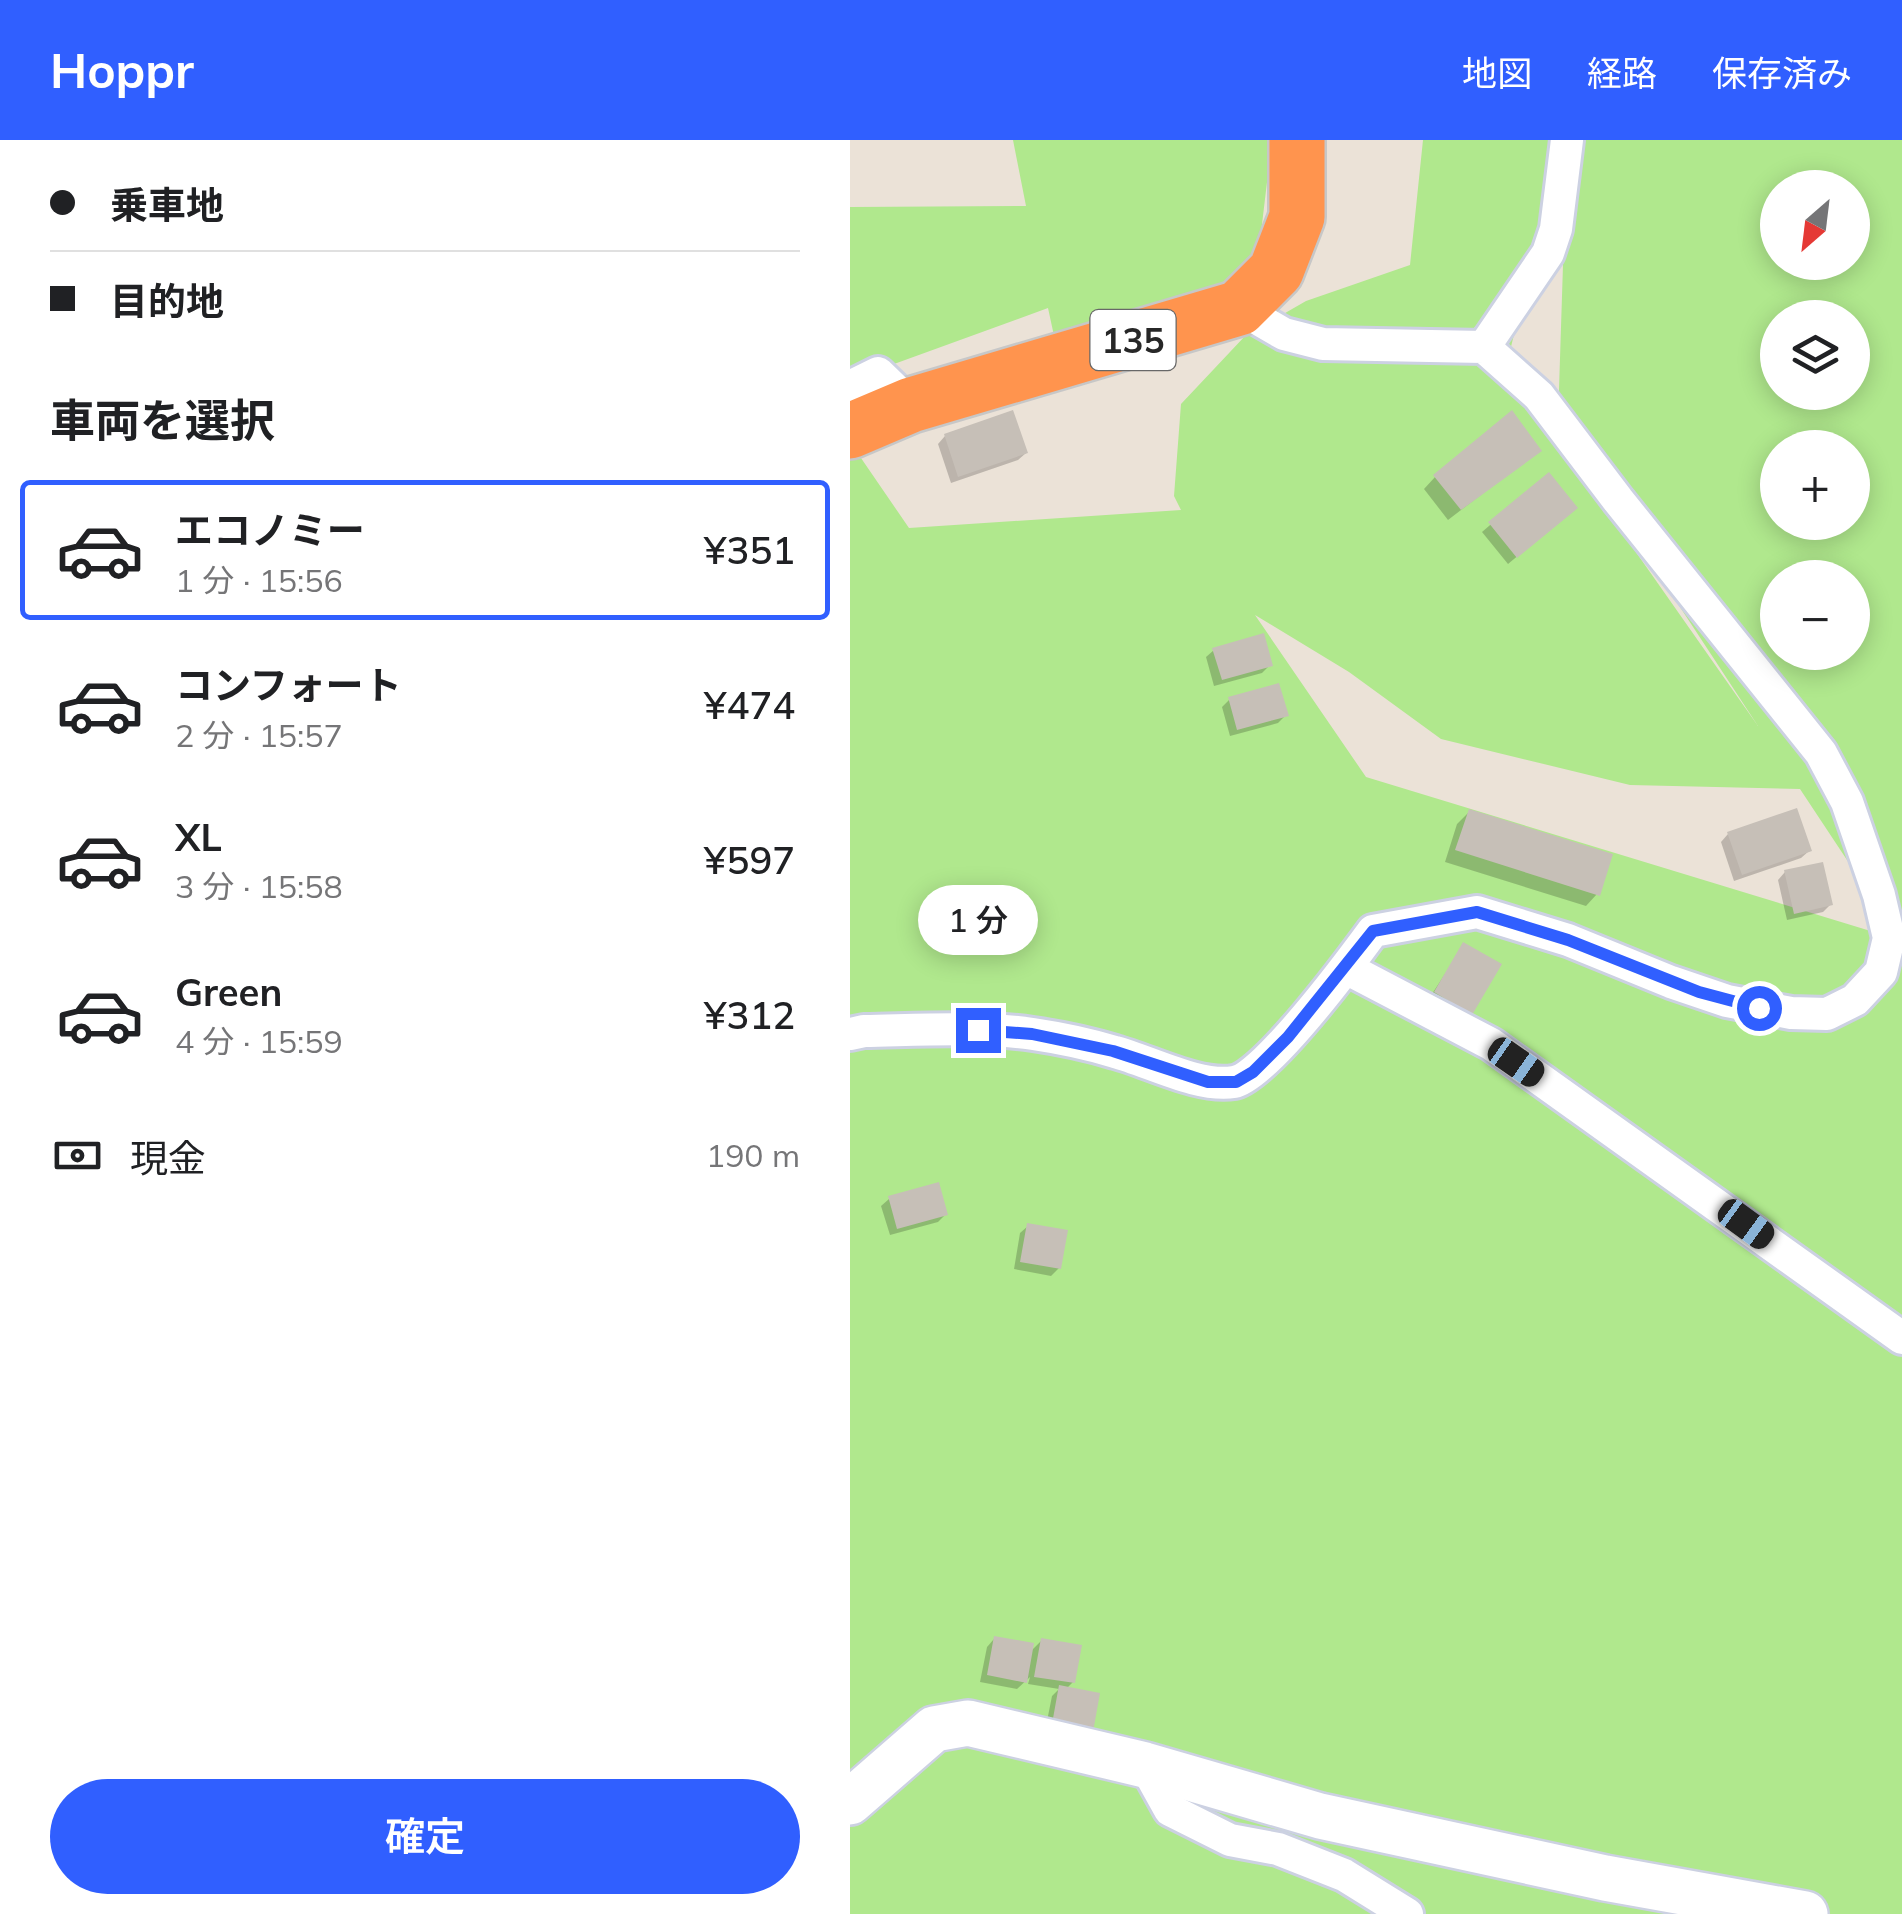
<!DOCTYPE html>
<html lang="ja">
<head>
<meta charset="utf-8">
<style>
  :root { --surface:#fff; --page:#f2f2f2; --text:#202124; --muted:#757577; --line:#e0e0e0; --accent:#305fff }
  body { margin:0; font-family:Mulish,"Noto Sans JP",sans-serif; background:var(--page); color:var(--text); height:100vh; display:flex; flex-direction:column; font-size:38px; white-space:nowrap }
  * { box-sizing:border-box; margin:0 }
  p { font-size:32px; color:var(--muted) }
  .icon { flex:none; width:55px; height:55px; fill:none; stroke:currentColor; stroke-width:2; stroke-linecap:round; stroke-linejoin:round }
  .map { position:relative; flex:1; overflow:hidden }
  .details { display:flex; flex-direction:column; background:var(--surface); width:850px }
  .details>* { flex:none }
  .banner { display:grid; align-content:center; height:220px; padding:0 50px; background:var(--surface) }
  .needle { width:65px; rotate:208deg }
  .controls { position:absolute; left:910px; top:30px; display:grid; gap:20px }
  .controls a { display:grid; place-items:center; width:110px; height:110px; border-radius:50%; background:var(--surface); box-shadow:0 5px 25px #0003; font-size:50px }
  .end { position:absolute; width:45px; height:45px; margin:-22px; border:12px solid #305fff; background:#fff; box-shadow:0 0 0 5px #fff }
  .from { border-radius:50% }
  .bubble { position:absolute; height:70px; border-radius:35px; background:var(--surface); box-shadow:0 5px 25px #0003; font-size:32px; font-weight:600; line-height:70px; text-align:center }
  .car { position:absolute; width:30px; height:60px; margin:-30px -15px; border-radius:12px; box-shadow:0 0 8px 2px #0007; background:linear-gradient(#222 24%,#8ab4d8 0 40%,#222 0 76%,#8ab4d8 0 86%,#222 0) }
  .banner b { display:flex; align-items:center; gap:35px; height:95px; font-size:38px }
  .banner b+b { border-top:2px solid var(--line) }
  .banner i { width:25px; height:25px; background:var(--text) }
  ul { padding:0; list-style:none }
  li { display:flex; align-items:center; gap:30px; height:140px; margin:0 20px 15px; padding:0 30px; border:5px solid transparent; border-radius:10px }
  li div { flex:1 }
  li b { display:block; font-size:38px }
  li em { font-style:normal; font-weight:600 }
  li.selected { border-color:var(--accent) }
  li>.icon { width:90px; height:90px; stroke-width:1.5 }
  h2 { padding:0 50px; font-size:45px; line-height:120px }
  .pay { display:flex; align-items:center; gap:25px; height:110px; padding:0 50px; font-size:38px }
  .pay p { margin-inline-start:auto }
  .button { display:flex; gap:20px; margin-top:auto; padding:20px 50px }
  .button a { flex:1; height:115px; border-radius:60px; background:var(--accent); color:#fff; font-size:40px; font-weight:600; line-height:115px; text-align:center }
  header { display:flex; align-items:center; gap:60px; box-sizing:border-box; height:140px; padding:0 50px; background:var(--accent); color:#fff }
  header strong { font-size:48px }
  nav { display:flex; gap:55px; margin-inline-start:auto; font-size:35px }
  main { display:flex; flex:1; min-height:0 }
  .map>svg:first-child { display:block }
  .green { fill:#b0e88d; fill-rule:evenodd }
  .shadow { fill:#0003 }
  .building { fill:#c6bfb7 }
  .lines { fill:none; stroke-linecap:round; stroke-linejoin:round }
  .street-casing { stroke:#ccd1e2; stroke-width:38 }
  .secondary-casing { stroke:#ccd1e2; stroke-width:50 }
  .highway-casing { stroke:#c7c7c7; stroke-width:60 }
  .street { stroke:#fff; stroke-width:32 }
  .secondary { stroke:#fff; stroke-width:45 }
  .highway { stroke:#ff944e; stroke-width:55 }
  .route { stroke:#305fff; stroke-width:12 }
  .labels { text-anchor:middle; dominant-baseline:central; stroke-width:8; stroke-linejoin:round; paint-order:stroke }
  .shield { fill:#fff; stroke:#686868; stroke-width:2.5 }
  .shield-label { font-size:35px; font-weight:bold; fill:#272727 }
</style>
</head>
<body>
<header>
<strong>Hoppr</strong>
<nav><a>地図</a><a>経路</a><a>保存済み</a></nav>
</header>
<main>
<section class="details">
<div class="banner">
<b><i class="from"></i>乗車地</b>
<b><i></i>目的地</b>
</div>
<h2>車両を選択</h2>
<ul>
<li class="selected"><svg class="icon" aria-label="car" viewBox="0 0 24 24"><path d="M5 17H2v-5l4-1 3-4h7l3 4 3 1v5h-3M9 17h6M6 11h13"/><circle cx="7" cy="17" r="2"/><circle cx="17" cy="17" r="2"/></svg><div><b>エコノミー</b><p>1 分 · 15:56</p></div><em>¥351</em></li>
<li><svg class="icon" aria-label="car" viewBox="0 0 24 24"><path d="M5 17H2v-5l4-1 3-4h7l3 4 3 1v5h-3M9 17h6M6 11h13"/><circle cx="7" cy="17" r="2"/><circle cx="17" cy="17" r="2"/></svg><div><b>コンフォート</b><p>2 分 · 15:57</p></div><em>¥474</em></li>
<li><svg class="icon" aria-label="car" viewBox="0 0 24 24"><path d="M5 17H2v-5l4-1 3-4h7l3 4 3 1v5h-3M9 17h6M6 11h13"/><circle cx="7" cy="17" r="2"/><circle cx="17" cy="17" r="2"/></svg><div><b>XL</b><p>3 分 · 15:58</p></div><em>¥597</em></li>
<li><svg class="icon" aria-label="car" viewBox="0 0 24 24"><path d="M5 17H2v-5l4-1 3-4h7l3 4 3 1v5h-3M9 17h6M6 11h13"/><circle cx="7" cy="17" r="2"/><circle cx="17" cy="17" r="2"/></svg><div><b>Green</b><p>4 分 · 15:59</p></div><em>¥312</em></li>
</ul>
<div class="pay"><svg class="icon" aria-label="cash" viewBox="0 0 24 24"><path d="M3 7h18v10H3z"/><circle cx="12" cy="12" r="2"/></svg>現金<p>190 m</p></div>
<div class="button"><a>確定</a></div>
</section>
<div class="map">
<svg width="1052" height="1774" viewBox="0 0 1052 1774">
  <rect width="100%" height="100%" fill="#ebe2d7"/>
  <!-- green -->
  <path class="green" d="M 163,0 L 422,0 L 399,194 L 456,161 L 560,125 L 573,0 L 707,0 L 696,65 L 656,227 L 908,586 L 708,281 L 717,0 L 1052,0 L 1052,1774 L 0,1774 L 0,302 L 59,388 L 331,370 L 324,356 L 331,264 L 396,195 L 206,205 L 198,168 L 0,240 L 0,67 L 176,66 ZM 928,48 L 1002,48 L 1002,122 L 928,122 ZM 928,178 L 1002,178 L 1002,252 L 928,252 ZM 928,308 L 1002,308 L 1002,382 L 928,382 ZM 928,438 L 1002,438 L 1002,512 L 928,512 ZM 405,475 L 499,532 L 591,599 L 780,645 L 950,649 L 1050,800 L 516,637 Z"/>
  <!-- shadow -->
  <path class="shadow" d="M 95,296 L 176,313 L 168,320 L 101,343 L 88,304 Z
    M 688,311 L 598,380 L 574,349 L 585,337 Z
    M 698,335 L 717,375 L 658,424 L 632,392 Z
    M 364,510 L 420,525 L 412,533 L 364,546 L 356,517 Z
    M 379,560 L 436,575 L 428,583 L 380,596 L 372,567 Z
    M 619,672 L 747,754 L 736,766 L 595,722 L 607,684 Z
    M 878,694 L 959,711 L 951,718 L 884,741 L 871,702 Z
    M 935,732 L 980,765 L 973,772 L 937,780 L 928,740 Z
    M 614,805 L 620,874 L 613,881 L 578,860 Z
    M 39,1059 L 96,1074 L 88,1082 L 40,1095 L 31,1066 Z
    M 178,1086 L 209,1128 L 201,1136 L 164,1129 L 170,1093 Z
    M 144,1499 L 180,1512 L 192,1500 L 223,1542 L 216,1549 L 247,1555 L 195,1591 L 202,1556 L 209,1549 L 178,1544 L 180,1537 L 167,1549 L 130,1542 L 137,1507 Z"/>
  <!-- building -->
  <path class="building" d="M 163,270 L 178,313 L 108,337 L 94,294 Z
    M 662,270 L 692,311 L 611,370 L 583,335 Z
    M 699,332 L 728,368 L 667,418 L 638,382 Z
    M 414,493 L 423,526 L 372,540 L 362,508 Z
    M 429,543 L 439,576 L 387,590 L 378,557 Z
    M 947,668 L 962,711 L 892,735 L 877,692 Z
    M 619,669 L 763,714 L 750,756 L 605,710 Z
    M 973,722 L 983,765 L 944,774 L 934,730 Z
    M 613,802 L 652,824 L 622,875 L 584,852 Z
    M 89,1042 L 98,1075 L 47,1089 L 38,1056 Z
    M 177,1083 L 218,1090 L 211,1129 L 170,1122 Z
    M 144,1496 L 184,1503 L 177,1543 L 137,1535 Z
    M 191,1498 L 232,1505 L 225,1543 L 184,1537 Z
    M 209,1545 L 250,1553 L 243,1592 L 202,1584 Z"/>
  <g class="lines">
    <defs>
      <path id="street" d="M 634,207 L 698,113 L 706,89 L 717,0
        M 0,247 L 28,233 L 61,265
        M 496,828 L 641,904 L 1052,1198
        M 0,894 L 14,891 C 69,890 127,886 183,894 C 210,898 239,904 265,912 C 299,921 349,948 384,942 C 415,937 501,821 523,791 L 627,772 L 718,800 L 821,842 L 877,861 L 941,873 L 977,874 L 1005,860 L 1031,832 L 1039,798 L 1029,755 L 997,662 L 971,613 L 768,360 L 689,256 L 634,207 L 473,204 L 434,194 L 389,168
        M 295,1625 L 320,1670 L 380,1700 L 428,1709 L 494,1735 L 557,1774"/>
      <path id="secondary" d="M 0,1662 L 84,1589 L 118,1583 L 295,1625 L 470,1676 L 755,1738 L 955,1774"/>
      <path id="highway" d="M 0,291 L 61,265 L 389,168 L 426,131 L 447,77 L 447,0"/>
    </defs>
    <!-- street casing -->
    <use href="#street" class="street-casing"/>
    <!-- secondary casing -->
    <use href="#secondary" class="secondary-casing"/>
    <!-- highway casing -->
    <use href="#highway" class="highway-casing"/>
    <!-- street -->
    <use href="#street" class="street"/>
    <!-- secondary -->
    <use href="#secondary" class="secondary"/>
    <!-- highway -->
    <use href="#highway" class="highway"/>
  </g>
  <g class="lines">
    <!-- route -->
    <path class="route" d="M 128,890 L 182,894 L 263,911 L 358,942 L 386,942 L 403,932 L 438,897 L 523,791 L 627,772 L 718,800 L 849,852 L 909,868"/>
  </g>
  <g class="labels">
    <!-- shield labels -->
    <rect class="shield" x="240.5" y="170" width="85" height="60" rx="8"/>
    <g class="shield-label">
      <text x="283" y="200">135</text>
    </g>
  </g>
</svg>
<div class="controls">
<a><svg class="needle" viewBox="-14 -14 28 28"><path d="M0-13l5 13h-10z" fill="#e53935"/><path d="M0 13l5-13h-10z" fill="#757577"/></svg></a>
<a><svg class="icon" aria-label="layers" viewBox="0 0 24 24"><path d="M12 4l9 5-9 5-9-5zM3 14l9 5 9-5"/></svg></a>
<a>+</a>
<a>−</a>
</div>
<i class="end from" style="left:909px;top:868px"></i>
<i class="end" style="left:128px;top:890px"></i>
<div class="bubble" style="left:68px;top:745px;width:120px">1 分</div>
<i class="car" style="left:666px;top:922px;rotate:125deg"></i>
<i class="car" style="left:896px;top:1084px;rotate:126deg"></i>
</div>
</main>
</body>
</html>
